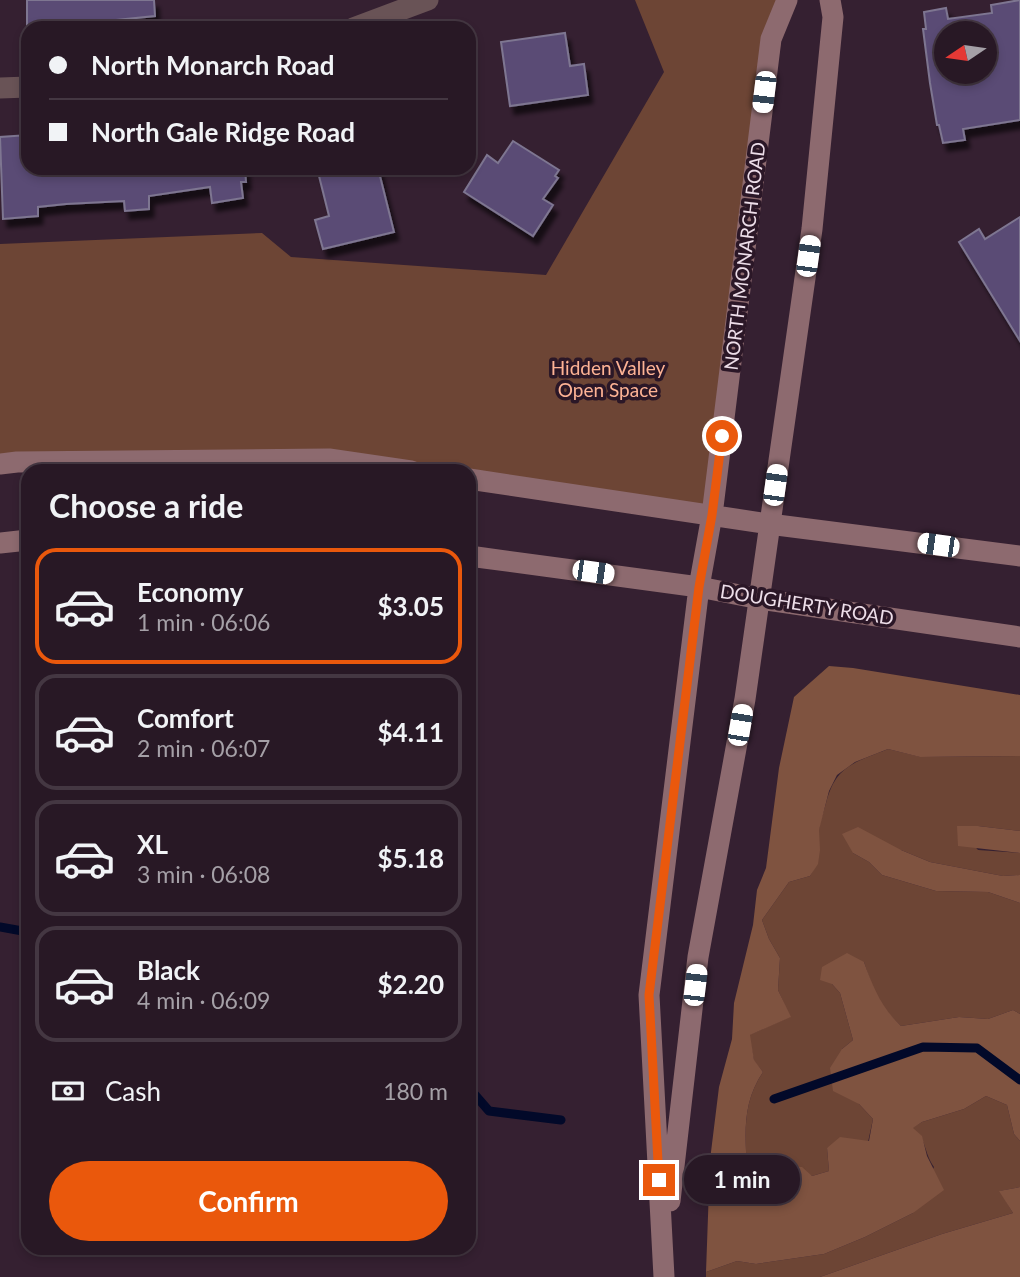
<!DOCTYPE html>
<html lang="en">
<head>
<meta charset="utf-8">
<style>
  :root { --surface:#281825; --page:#30212d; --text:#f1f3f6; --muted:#a5a0a7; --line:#443742; --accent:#ea580c }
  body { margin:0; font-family:Lato,sans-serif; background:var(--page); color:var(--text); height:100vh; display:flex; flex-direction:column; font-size:26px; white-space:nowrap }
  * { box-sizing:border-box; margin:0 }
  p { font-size:23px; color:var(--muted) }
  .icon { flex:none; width:38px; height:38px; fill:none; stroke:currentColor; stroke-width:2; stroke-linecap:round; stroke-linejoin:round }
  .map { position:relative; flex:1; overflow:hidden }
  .side { position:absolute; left:21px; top:464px; width:455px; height:791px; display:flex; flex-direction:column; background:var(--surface); border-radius:21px; box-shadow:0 4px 10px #0003,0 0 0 2px var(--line) }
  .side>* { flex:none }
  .guide { position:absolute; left:21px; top:21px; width:455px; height:154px; border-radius:21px; box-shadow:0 4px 10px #0003,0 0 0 2px var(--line); display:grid; align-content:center; height:154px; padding:0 28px; background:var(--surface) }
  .needle { width:46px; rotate:257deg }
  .controls { position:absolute; left:934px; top:21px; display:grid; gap:14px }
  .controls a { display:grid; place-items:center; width:63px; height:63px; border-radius:50%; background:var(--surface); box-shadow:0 4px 10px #0003,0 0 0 2px var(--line); font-size:35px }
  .end { position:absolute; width:32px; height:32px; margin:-16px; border:9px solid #ea580c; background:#fff; box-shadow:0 0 0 4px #fff }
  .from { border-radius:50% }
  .bubble { position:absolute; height:49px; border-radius:24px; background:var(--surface); box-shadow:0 4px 10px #0003,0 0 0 2px var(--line); font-size:23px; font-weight:700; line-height:49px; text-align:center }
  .car { position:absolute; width:21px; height:42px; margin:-21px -10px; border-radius:9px; box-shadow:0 0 5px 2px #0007; background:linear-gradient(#fff 24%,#345 0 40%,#fff 0 76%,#345 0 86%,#fff 0) }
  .guide b { display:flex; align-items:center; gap:24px; height:66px; font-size:26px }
  .guide b+b { border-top:2px solid var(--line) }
  .guide i { width:18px; height:18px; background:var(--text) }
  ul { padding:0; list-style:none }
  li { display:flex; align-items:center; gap:21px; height:116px; margin:0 14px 10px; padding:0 14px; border:4px solid var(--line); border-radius:21px }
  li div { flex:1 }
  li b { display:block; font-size:26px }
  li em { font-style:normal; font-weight:700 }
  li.on { border-color:var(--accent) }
  li>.icon { width:63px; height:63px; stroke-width:1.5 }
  h2 { padding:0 28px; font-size:32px; line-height:84px }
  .pay { display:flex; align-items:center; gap:18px; height:77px; padding:0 28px; font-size:26px }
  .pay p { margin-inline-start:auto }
  .primary-button { display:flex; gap:14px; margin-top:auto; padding:14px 28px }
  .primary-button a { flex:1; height:80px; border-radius:42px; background:var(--accent); color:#fff; font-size:28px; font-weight:700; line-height:80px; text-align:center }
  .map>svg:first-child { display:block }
  .green { fill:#6d4535 }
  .forest { fill:#7f5340 }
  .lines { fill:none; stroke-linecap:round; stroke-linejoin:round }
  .stream { stroke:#020929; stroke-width:9 }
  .building { fill:#5a4c75; stroke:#7e7691; stroke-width:2; fill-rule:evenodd; filter:url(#shadow) }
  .street { stroke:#695356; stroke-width:21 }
  .secondary { stroke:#8d6a6f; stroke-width:21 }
  .route { stroke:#ea580c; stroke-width:9 }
  .labels { text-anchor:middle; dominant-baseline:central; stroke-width:7; stroke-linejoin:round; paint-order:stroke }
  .street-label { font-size:19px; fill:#eddee9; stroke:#2b1727 }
  .park-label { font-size:19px; fill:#feb395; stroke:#2b1727 }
</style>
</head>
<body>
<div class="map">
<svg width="1020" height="1277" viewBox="0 0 1020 1277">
  <defs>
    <filter id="shadow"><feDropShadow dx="4.5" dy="8" stdDeviation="2" flood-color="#0009"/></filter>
  </defs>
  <rect width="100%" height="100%" fill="#352031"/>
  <!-- green -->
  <path class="green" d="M 635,0 L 787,0 L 712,515 L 469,471 L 0,464 L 0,244 L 262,233 L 291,257 L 546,275 L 664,72 Z
    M 888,749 L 921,757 L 1020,756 L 1020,831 L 978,826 L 957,826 L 978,850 L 1020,853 L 1020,875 L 1003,876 L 930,862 L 901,850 L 853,853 L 869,862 L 882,875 L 936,891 L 988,892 L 1020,903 L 1020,1014 L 1013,1010 L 988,1019 L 959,1017 L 901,1026 C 879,1006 873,989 864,962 L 832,984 L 840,993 L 853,1040 L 842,1049 L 859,1104 L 873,1119 L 868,1142 L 827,1148 L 829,1171 L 812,1176 L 787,1166 L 775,1174 L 747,1170 C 745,1134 742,1103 763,1072 L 754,1061 L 749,1035 L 790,1017 L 778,990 L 780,958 L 769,939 L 762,920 L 789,882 L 810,876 C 823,855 816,851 819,829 C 820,821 824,811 826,803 C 836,765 854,763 888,749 Z
    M 986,1096 L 1007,1105 L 1014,1134 L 1020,1141 L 1020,1187 L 1000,1191 L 1013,1213 L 942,1234 L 820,1277 L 706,1277 L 706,1272 L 737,1261 L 756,1264 L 824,1254 L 865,1237 L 913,1213 L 934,1167 C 923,1151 928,1141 912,1128 L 922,1122 L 964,1109 Z"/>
  <!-- forest -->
  <path class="forest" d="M 829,666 L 853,668 L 1020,695 L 1020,756 L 920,757 L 888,749 L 855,762 L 837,775 L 829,791 L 819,830 L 820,850 L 818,864 L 810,876 L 789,882 L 762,920 L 769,939 L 780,958 L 778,990 L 791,1017 L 750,1035 L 754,1060 L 763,1072 C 742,1103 745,1134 747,1169 L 759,1164 L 775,1174 L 787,1166 L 802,1167 L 812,1176 L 829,1171 L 827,1148 L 840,1137 L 869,1141 L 873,1119 L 859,1104 L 833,1091 L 830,1068 L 842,1049 L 853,1040 L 840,993 L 832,984 L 820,980 L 822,967 L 847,953 L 864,962 C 873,987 881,1007 901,1026 L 959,1017 L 988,1019 L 1013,1010 L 1020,1014 L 1020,1141 L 1014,1134 L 1007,1105 L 986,1096 L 964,1109 L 922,1122 L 913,1128 L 922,1136 L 927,1156 L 944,1190 L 913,1213 L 865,1237 L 824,1254 L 756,1264 L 737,1261 L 706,1272 L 710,1160 L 719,1087 L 732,1039 L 734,1003 L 753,925 L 757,890 L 766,868 L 779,768 L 794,697 Z
    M 957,826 L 978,826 L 1020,831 L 1020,853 L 958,846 Z
    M 858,827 L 901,850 L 930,862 L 1003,876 L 1020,875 L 1020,903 L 988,892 L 936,891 L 882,875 L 869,862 L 853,853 L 842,834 Z
    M 1020,1187 L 1020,1277 L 820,1277 L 942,1234 L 1013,1213 L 999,1191 Z"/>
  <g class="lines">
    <!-- stream -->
    <path class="stream" d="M 0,927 L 28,932
      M 469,1088 L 489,1111 L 561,1120
      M 774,1099 L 923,1047 L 977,1048 L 1020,1080"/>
  </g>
  <!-- building -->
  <path class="building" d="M 27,0 L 154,0 L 155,16 L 68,25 L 68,28 L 27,28 Z
    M 1020,0 L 1020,120 L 963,129 L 965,140 L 943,143 L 939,125 L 937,125 L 930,83 L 923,29 L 926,29 L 924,12 L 946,8 L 948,19 L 992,13 L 991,5 ZM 947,33 L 985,33 L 985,72 L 947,72 Z
    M 565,33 L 570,66 L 584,64 L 588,95 L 510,106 L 501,42 Z
    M 28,135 L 28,168 L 245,168 L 246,182 L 241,182 L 243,198 L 212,203 L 210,187 L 149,196 L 149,209 L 125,211 L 124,201 L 66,204 L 38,207 L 38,216 L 3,219 L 0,137 Z
    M 513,141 L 559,170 L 555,176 L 558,178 L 543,199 L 553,205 L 533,236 L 464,192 L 487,155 L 498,163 Z
    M 317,168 L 378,168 L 394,232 L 323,249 L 315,220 L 329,216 Z
    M 1020,217 L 1020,341 L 959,242 L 979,229 L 985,239 Z"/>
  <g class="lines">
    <!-- street -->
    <path class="street" d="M 353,28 L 428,0
      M 0,88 L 28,87"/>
    <!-- secondary -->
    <path class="secondary" d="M 0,464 L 17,462 L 329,459 L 411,471
      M 469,479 L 769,524 L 1020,556
      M 0,543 L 28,540
      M 469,556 L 699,587 L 760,599 L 1020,637
      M 670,1201 L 698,957 L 745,699 L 812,229 L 833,17 L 830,0
      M 664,1277 L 649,995 L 699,587 L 712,515 L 771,39 L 787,0"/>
  </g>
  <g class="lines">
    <!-- route -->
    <path class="route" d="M 659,1180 L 649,995 L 699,587 L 712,515 L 722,436"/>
  </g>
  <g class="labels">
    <!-- street labels -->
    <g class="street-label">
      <text transform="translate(744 256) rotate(-83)">NORTH MONARCH ROAD</text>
      <text transform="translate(807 604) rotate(9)">DOUGHERTY ROAD</text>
    </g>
    <!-- park labels -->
    <g class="park-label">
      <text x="608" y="367">Hidden Valley<tspan x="608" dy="22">Open Space</tspan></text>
    </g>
  </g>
</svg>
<div class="controls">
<a><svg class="needle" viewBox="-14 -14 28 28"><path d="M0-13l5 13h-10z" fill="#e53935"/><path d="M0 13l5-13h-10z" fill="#a5a0a7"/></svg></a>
</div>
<i class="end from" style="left:722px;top:436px"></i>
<i class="end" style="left:659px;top:1180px"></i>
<div class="bubble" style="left:684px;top:1155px;width:116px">1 min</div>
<i class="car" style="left:764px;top:92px;rotate:187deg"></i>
<i class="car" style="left:808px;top:256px;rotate:8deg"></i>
<i class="car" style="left:775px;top:485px;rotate:8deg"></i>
<i class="car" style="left:938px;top:545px;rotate:278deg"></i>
<i class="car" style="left:593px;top:572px;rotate:98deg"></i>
<i class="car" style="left:740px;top:725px;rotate:10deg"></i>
<i class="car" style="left:695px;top:985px;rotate:7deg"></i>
<div class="guide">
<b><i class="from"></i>North Monarch Road</b>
<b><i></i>North Gale Ridge Road</b>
</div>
<section class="side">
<h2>Choose a ride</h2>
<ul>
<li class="on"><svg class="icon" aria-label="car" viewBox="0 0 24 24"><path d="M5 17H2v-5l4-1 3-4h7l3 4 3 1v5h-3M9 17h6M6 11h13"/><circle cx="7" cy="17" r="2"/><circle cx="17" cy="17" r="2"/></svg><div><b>Economy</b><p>1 min · 06:06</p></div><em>$3.05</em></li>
<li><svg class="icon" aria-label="car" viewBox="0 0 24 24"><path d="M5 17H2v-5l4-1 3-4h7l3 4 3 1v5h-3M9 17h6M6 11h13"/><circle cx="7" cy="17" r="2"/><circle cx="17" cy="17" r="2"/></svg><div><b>Comfort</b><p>2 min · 06:07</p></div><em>$4.11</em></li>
<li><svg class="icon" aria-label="car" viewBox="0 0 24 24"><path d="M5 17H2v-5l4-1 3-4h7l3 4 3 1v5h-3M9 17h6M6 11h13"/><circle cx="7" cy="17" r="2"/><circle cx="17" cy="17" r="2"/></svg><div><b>XL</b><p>3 min · 06:08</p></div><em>$5.18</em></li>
<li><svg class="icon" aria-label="car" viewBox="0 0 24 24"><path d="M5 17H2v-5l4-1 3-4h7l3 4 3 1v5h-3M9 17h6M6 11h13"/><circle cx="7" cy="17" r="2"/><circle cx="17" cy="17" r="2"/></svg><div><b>Black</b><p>4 min · 06:09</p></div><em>$2.20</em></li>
</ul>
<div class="pay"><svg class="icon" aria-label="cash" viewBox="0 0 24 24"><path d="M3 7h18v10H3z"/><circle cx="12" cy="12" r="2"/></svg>Cash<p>180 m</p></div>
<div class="primary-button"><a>Confirm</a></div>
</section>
</div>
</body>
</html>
